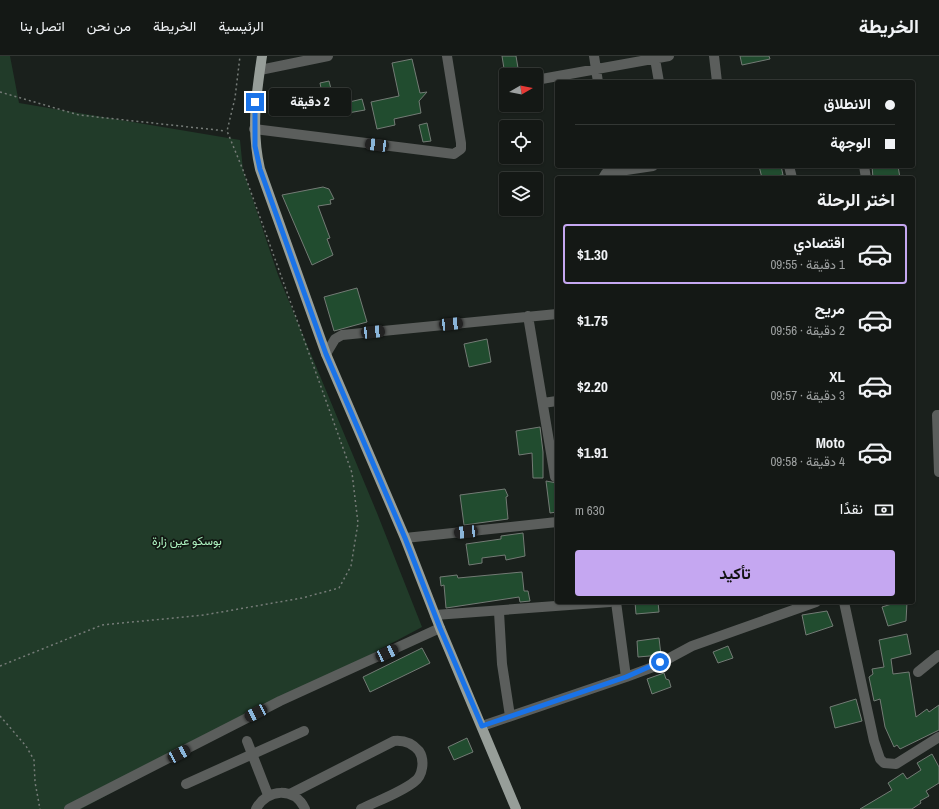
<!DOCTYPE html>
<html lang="ar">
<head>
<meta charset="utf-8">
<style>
  :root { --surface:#141815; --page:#212522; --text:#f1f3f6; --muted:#9da0a0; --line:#333734; --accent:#c5a7f1 }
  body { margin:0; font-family:"Archivo Narrow",Vazirmatn,sans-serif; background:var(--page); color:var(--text); direction:rtl; height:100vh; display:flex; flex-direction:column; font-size:15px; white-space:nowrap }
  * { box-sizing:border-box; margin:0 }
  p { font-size:13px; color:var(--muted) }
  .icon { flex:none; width:22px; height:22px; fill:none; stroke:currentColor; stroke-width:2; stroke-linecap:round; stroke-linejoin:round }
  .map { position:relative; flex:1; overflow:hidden; direction:ltr }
  .details { position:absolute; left:555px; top:120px; width:360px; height:428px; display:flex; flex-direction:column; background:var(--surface); border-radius:4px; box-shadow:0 1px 3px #0004,0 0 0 1px var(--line); direction:rtl }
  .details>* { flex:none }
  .hud { position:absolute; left:555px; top:24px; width:360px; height:88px; border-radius:4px; box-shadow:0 1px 3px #0004,0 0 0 1px var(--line); direction:rtl; display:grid; align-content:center; height:88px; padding:0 20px; background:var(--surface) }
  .needle { width:26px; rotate:81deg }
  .controls { position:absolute; left:499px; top:12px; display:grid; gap:8px }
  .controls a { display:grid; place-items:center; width:44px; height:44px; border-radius:4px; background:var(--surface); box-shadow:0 1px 3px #0004,0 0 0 1px var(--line); font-size:20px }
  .end { position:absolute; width:18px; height:18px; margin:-9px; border:5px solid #1a73e8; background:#fff; box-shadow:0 0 0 2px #fff }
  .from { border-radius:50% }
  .bubble { position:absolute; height:28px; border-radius:4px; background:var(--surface); box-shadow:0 1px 3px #0004,0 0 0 1px var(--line); font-size:13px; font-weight:700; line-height:28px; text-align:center; direction:rtl }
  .car { position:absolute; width:12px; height:24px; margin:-12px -6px; border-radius:5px; box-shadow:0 0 3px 1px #0007; background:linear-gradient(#222 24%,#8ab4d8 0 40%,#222 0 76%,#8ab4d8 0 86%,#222 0) }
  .hud b { display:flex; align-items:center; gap:14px; height:38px; font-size:15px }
  .hud b+b { border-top:1px solid var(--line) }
  .hud i { width:10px; height:10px; background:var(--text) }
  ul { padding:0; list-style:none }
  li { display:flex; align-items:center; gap:12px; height:60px; margin:0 8px 6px; padding:0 12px; border:2px solid transparent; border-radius:4px }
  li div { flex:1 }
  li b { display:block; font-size:15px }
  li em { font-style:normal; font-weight:700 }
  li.selected { border-color:var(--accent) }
  li>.icon { width:36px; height:36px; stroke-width:1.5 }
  h2 { padding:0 20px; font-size:18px; line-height:48px }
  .pay { display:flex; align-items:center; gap:10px; height:44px; padding:0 20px; font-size:15px }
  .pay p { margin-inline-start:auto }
  .button { display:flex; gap:8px; margin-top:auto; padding:8px 20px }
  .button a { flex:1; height:46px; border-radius:4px; background:var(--accent); color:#111; font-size:16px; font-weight:700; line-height:46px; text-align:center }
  header { display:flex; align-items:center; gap:24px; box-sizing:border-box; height:56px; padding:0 20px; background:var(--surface); border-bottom:1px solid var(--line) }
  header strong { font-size:19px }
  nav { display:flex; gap:22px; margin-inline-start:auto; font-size:14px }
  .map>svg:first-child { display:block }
  .green { fill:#213b29 }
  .building { fill:#214c2f; stroke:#737b75 }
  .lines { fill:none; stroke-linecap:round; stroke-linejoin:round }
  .path { stroke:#767c78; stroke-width:1.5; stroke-dasharray:2 3; stroke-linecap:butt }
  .minor { stroke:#5b5e5c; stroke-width:10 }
  .major { stroke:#979e99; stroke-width:10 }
  .route { stroke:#1a73e8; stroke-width:5 }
  .labels { text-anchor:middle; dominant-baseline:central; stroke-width:3.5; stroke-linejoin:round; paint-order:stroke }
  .park-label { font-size:12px; fill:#aef4c1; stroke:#111712 }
</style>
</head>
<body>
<header>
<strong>الخريطة</strong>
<nav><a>الرئيسية</a><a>الخريطة</a><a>من نحن</a><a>اتصل بنا</a></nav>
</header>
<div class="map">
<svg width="939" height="753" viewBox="0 0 939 753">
  <rect width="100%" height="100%" fill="#1a201c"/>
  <!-- green -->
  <path class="green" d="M 0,0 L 10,0 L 19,47 L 240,84 L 243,114 L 278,219 L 377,457 L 422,571 L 81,753 L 0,753 Z"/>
  <!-- building -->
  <path class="building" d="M 502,0 L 516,0 L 519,18 L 505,19 Z
    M 740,0 L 769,0 L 770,3 L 742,9 Z
    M 412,3 L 420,37 L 427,36 L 419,45 L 421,57 L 394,63 L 395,69 L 377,73 L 371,46 L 399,40 L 392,7 Z
    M 329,25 L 333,41 L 323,42 L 320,27 Z
    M 362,43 L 365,54 L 348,57 L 345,47 Z
    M 427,67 L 431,85 L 423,86 L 419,69 Z
    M 759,110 L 781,110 L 783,119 L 762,122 Z
    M 872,110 L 898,110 L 900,122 L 873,122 Z
    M 323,131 L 329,133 L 334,143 L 330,144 L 331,148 L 318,150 L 330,182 L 327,183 L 333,199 L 312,209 L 282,139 Z
    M 357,232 L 367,266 L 334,275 L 324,241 Z
    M 487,283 L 491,306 L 469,311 L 464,288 Z
    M 540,371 L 543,396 L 543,422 L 533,422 L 532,397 L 519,399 L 516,375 Z
    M 546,425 L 557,427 L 557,456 L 550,457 Z
    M 505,433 L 508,440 L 506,441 L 508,463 L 464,469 L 460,439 Z
    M 523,477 L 525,500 L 506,504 L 505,499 L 482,502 L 482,507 L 469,509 L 466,488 L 501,483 L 501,480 Z
    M 522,516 L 524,535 L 528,535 L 530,545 L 520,546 L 519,541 L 446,552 L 444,529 L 441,530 L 440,521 L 457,519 L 458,522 Z
    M 635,546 L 658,546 L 659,556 L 636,558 Z
    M 898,546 L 907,546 L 906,565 L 888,570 L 882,551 Z
    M 827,555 L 833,570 L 806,579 L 802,559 Z
    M 907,578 L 911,598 L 891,603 L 893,618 L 909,616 L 916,661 L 927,653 L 929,656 L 939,649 L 939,674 L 900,693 L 897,689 L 894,691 L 885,671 L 880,643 L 874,645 L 869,621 L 873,618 L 872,613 L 884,611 L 879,584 Z
    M 659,582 L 661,599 L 638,601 L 637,585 Z
    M 728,590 L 733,602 L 718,607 L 713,596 Z
    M 422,592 L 430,607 L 370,636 L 363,621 Z
    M 664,617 L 666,623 L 669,624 L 671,631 L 652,638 L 647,623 Z
    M 856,643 L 862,665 L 835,672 L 830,651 Z
    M 467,682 L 473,696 L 454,704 L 448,691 Z
    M 932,698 L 939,711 L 939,727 L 926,735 L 929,740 L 920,745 L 921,747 L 912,753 L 860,753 L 892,734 L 888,727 L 903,717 L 907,723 L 921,714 L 917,707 Z"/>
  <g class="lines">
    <!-- path -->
    <path class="path" d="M 0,36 L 79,59 L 226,75
      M 0,610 L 102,569 L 204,559 L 302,542 L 339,532 L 351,510 L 358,467 L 352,417 L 243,114 L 227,75 L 235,42 L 240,0
      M 0,660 L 26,690 L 34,704 L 35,726 L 40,753"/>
    <!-- minor -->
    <path class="minor" d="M 594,0 L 598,26
      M 714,0 L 717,26
      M 655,3 L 659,26
      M 260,14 L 328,0
      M 536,24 L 669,0
      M 254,73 L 454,98 L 461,93 L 461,87 L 447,0
      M 789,110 L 792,122
      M 864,110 L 866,122
      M 603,122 L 606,117 L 653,110
      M 528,260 L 555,421
      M 326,298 L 335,283 L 342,279 L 557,258
      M 543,347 L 557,345
      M 939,359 L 937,359 L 939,416
      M 405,482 L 557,466
      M 616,546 L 626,621
      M 844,546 L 874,685 L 880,703 L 884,707 L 896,708 L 939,681
      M 499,556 L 502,608 L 510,660
      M 435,559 L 610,546
      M 918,616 L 939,599
      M 482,670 L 626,621 L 653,611 L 692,590 L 816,546
      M 247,685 L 268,739
      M 186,728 L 304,675
      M 290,738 L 394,685 C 404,684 412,687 419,695 C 425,704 423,720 414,726 C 400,737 377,745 361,753
      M 69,753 L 280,645 L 440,572
      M 256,753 C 267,732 295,731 305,753"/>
    <!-- major -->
    <path class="major" d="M 262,0 C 256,39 251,74 260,113 L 326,298 L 405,482 L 440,572 L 516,753"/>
  </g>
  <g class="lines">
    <!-- route -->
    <path class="route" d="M 255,46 L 255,90 L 260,113 L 326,298 L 405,482 L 440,572 L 482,670 L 626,621 L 660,606"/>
  </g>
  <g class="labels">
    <!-- park labels -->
    <g class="park-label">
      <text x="187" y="485">بوسكو عين زارة</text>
    </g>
  </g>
</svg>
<div class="controls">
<a><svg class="needle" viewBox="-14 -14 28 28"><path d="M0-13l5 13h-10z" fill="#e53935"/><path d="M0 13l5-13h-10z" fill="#9da0a0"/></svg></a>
<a><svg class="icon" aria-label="locate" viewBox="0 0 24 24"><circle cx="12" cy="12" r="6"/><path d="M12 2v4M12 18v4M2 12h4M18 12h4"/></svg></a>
<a><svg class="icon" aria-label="layers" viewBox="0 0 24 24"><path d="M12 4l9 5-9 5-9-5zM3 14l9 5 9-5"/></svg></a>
</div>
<i class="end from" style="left:660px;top:606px"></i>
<i class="end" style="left:255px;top:46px"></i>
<div class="bubble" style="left:269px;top:32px;width:82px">2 دقيقة</div>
<i class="car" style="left:377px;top:89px;rotate:277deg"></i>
<i class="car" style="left:451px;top:268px;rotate:84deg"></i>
<i class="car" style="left:373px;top:276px;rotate:84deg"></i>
<i class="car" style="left:466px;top:476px;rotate:264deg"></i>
<i class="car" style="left:387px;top:597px;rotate:65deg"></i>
<i class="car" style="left:256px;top:657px;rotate:243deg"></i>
<i class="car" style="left:179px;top:698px;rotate:62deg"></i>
<div class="hud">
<b><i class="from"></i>الانطلاق</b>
<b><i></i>الوجهة</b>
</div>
<section class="details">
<h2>اختر الرحلة</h2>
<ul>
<li class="selected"><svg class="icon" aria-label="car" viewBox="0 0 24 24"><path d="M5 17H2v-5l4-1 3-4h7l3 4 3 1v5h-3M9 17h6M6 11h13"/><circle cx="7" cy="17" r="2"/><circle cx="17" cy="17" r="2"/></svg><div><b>اقتصادي</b><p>1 دقيقة · 09:55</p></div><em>$1.30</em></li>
<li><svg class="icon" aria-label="car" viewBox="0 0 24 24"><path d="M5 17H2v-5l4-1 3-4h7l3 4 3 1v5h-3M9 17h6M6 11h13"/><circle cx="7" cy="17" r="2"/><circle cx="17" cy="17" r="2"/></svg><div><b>مريح</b><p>2 دقيقة · 09:56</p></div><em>$1.75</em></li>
<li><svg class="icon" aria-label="car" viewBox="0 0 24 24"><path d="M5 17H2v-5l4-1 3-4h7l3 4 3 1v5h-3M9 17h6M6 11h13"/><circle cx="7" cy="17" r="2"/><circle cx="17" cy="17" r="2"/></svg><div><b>XL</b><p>3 دقيقة · 09:57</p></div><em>$2.20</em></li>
<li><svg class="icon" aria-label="car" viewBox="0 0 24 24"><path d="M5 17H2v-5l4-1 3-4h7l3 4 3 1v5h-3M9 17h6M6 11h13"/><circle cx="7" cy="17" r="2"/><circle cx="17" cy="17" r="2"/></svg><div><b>Moto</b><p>4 دقيقة · 09:58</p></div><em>$1.91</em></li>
</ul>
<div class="pay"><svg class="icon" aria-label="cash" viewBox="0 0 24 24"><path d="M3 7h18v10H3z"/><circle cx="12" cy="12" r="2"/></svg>نقدًا<p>630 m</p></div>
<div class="button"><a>تأكيد</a></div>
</section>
</div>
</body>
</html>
